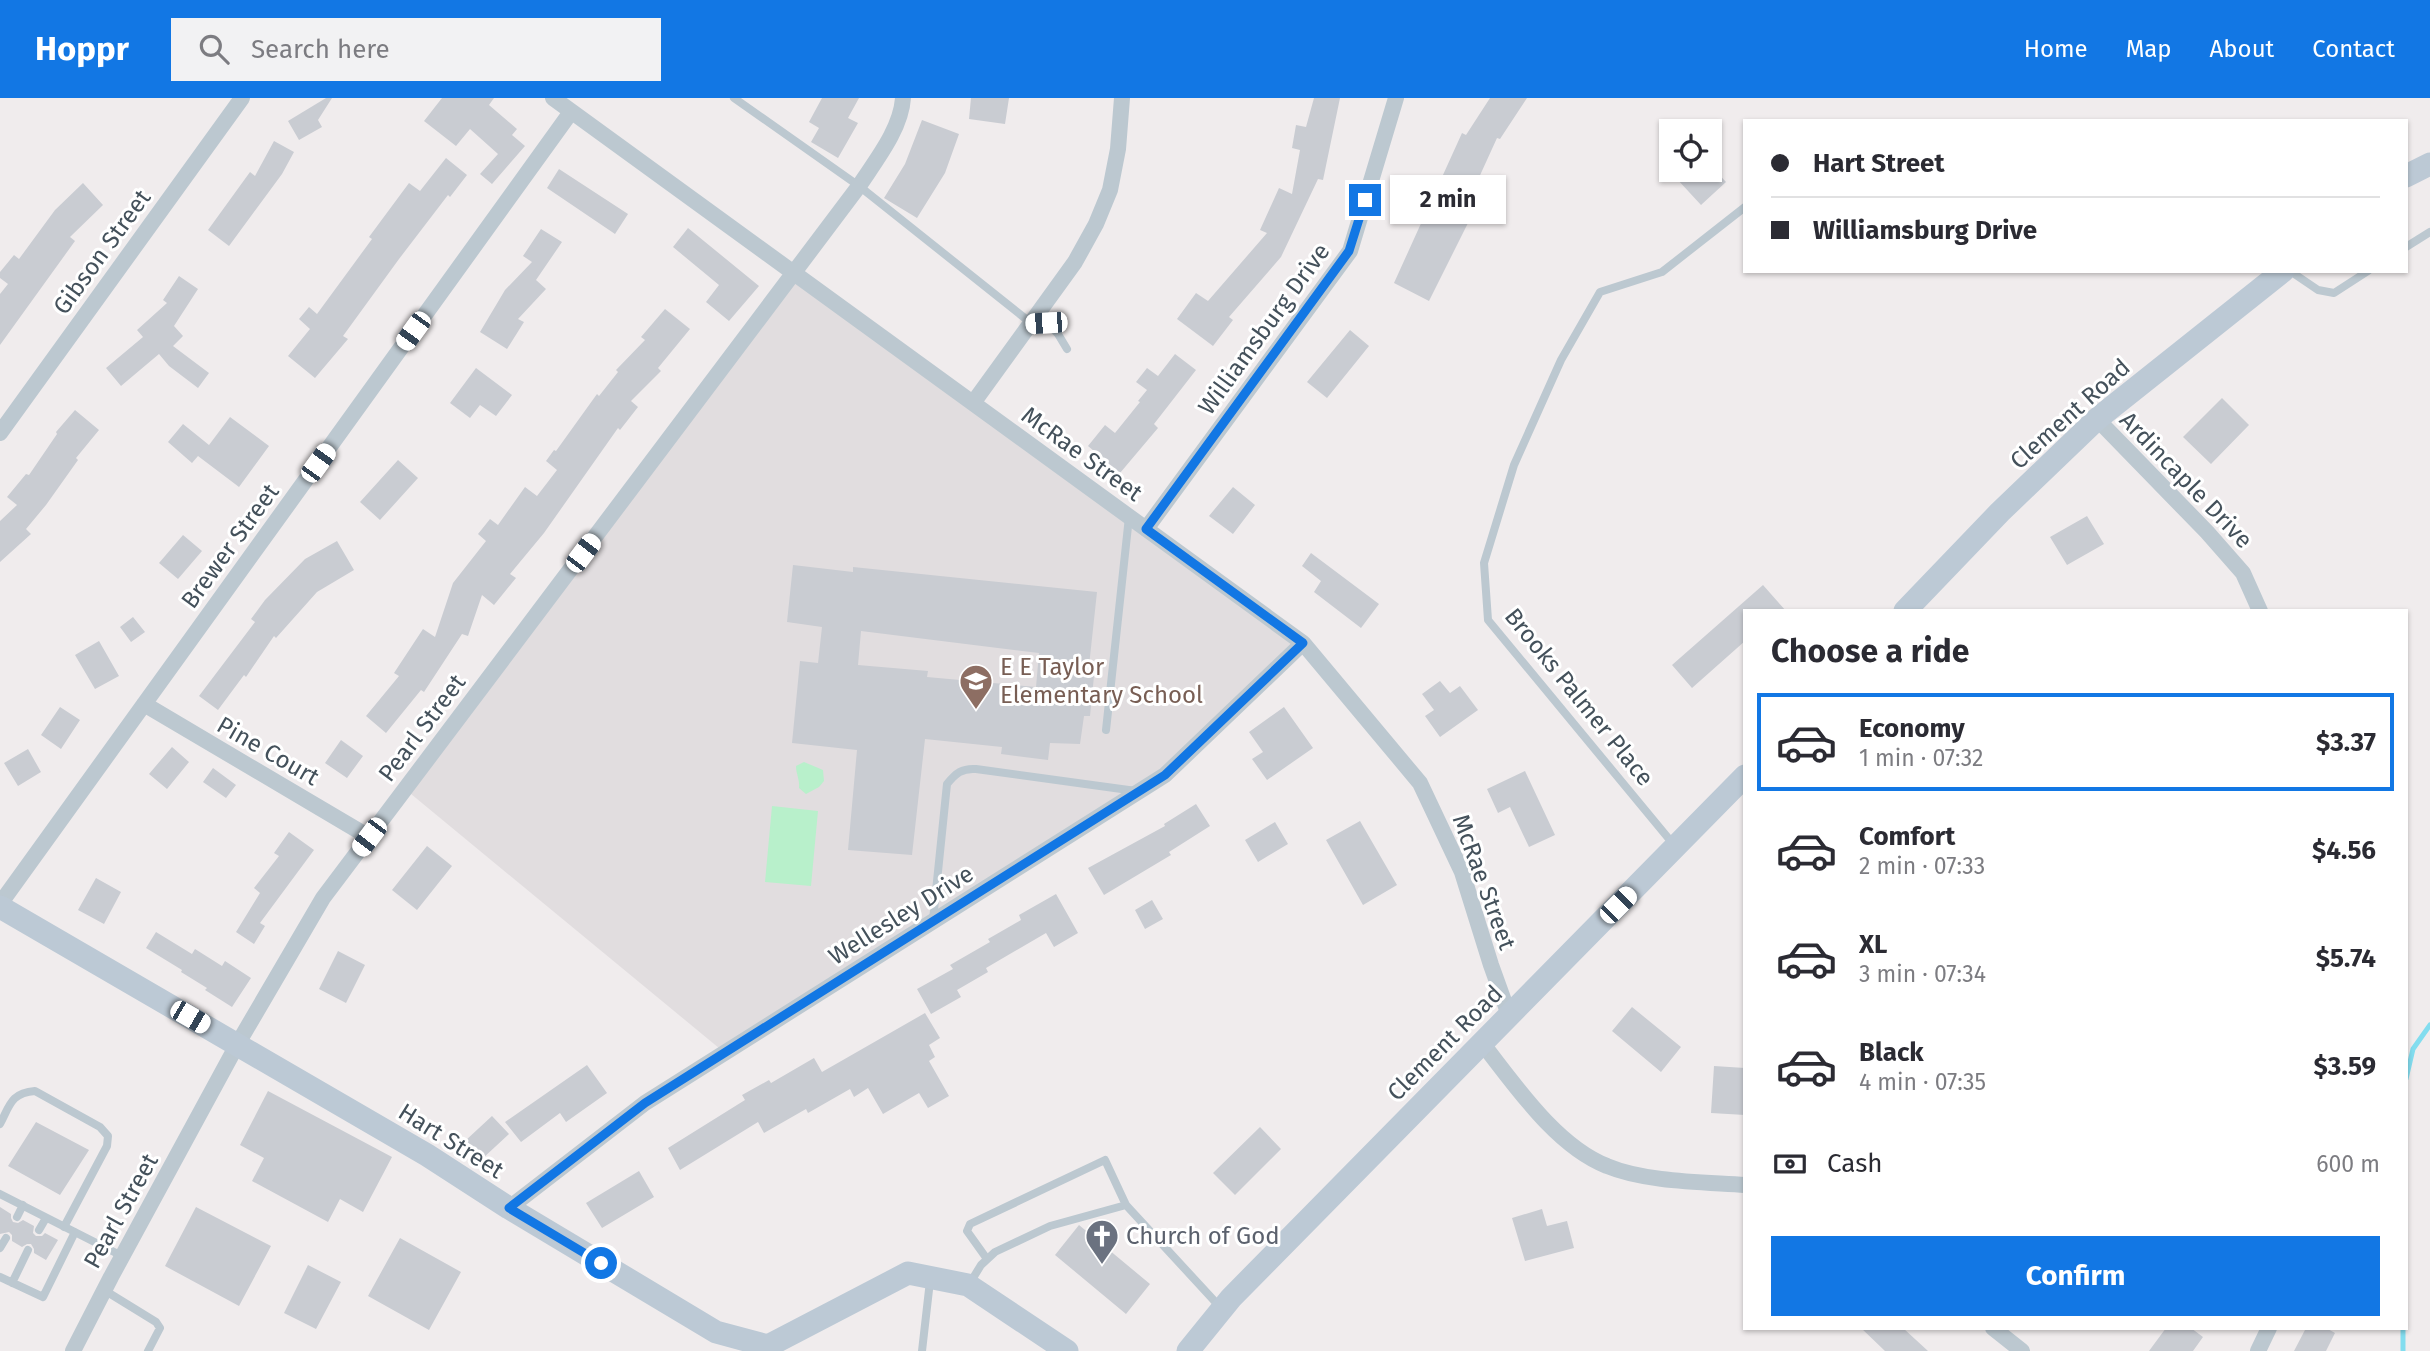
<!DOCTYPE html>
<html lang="en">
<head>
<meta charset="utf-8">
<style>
  :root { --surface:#fff; --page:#f2f2f3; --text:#2b2b33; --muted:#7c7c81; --line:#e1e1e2; --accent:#1277e4 }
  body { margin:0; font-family:"Fira Sans",sans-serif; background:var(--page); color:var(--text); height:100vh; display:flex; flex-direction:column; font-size:26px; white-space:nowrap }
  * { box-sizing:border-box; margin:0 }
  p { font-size:23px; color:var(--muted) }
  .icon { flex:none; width:38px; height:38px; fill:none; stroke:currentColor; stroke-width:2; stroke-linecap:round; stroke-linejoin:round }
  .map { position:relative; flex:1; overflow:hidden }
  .details { position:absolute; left:1743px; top:511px; width:665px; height:721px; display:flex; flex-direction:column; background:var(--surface); border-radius:0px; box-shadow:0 2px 5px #0004 }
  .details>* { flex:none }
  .hud { position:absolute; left:1743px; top:21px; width:665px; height:154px; border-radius:0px; box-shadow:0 2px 5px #0004; display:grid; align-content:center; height:154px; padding:0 28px; background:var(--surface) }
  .fabs { position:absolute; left:1659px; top:21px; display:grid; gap:14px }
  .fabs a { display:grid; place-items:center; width:63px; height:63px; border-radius:0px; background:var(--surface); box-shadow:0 2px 5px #0004; font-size:35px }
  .end { position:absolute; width:32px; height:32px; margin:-16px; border:9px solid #1277e4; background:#fff; box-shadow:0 0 0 4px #fff }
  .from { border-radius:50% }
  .bubble { position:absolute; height:49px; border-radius:0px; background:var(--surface); box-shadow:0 2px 5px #0004; font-size:23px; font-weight:700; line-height:49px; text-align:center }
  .car { position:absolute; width:21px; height:42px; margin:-21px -10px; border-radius:9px; box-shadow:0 0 5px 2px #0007; background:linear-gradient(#fff 24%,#345 0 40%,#fff 0 76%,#345 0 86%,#fff 0) }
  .hud b { display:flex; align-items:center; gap:24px; height:66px; font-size:26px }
  .hud b+b { border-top:2px solid var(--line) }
  .hud i { width:18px; height:18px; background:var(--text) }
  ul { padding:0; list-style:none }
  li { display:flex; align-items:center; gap:21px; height:98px; margin:0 14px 10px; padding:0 14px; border:4px solid transparent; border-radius:0px }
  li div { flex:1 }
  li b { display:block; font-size:26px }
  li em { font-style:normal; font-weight:700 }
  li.selected { border-color:var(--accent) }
  li>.icon { width:63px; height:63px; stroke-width:1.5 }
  h2 { padding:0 28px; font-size:32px; line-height:84px }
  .pay { display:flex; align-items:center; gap:18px; height:77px; padding:0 28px; font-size:26px }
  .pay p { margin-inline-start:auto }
  .primary-button { display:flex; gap:14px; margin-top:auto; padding:14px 28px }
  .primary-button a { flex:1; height:80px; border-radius:0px; background:var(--accent); color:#fff; font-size:28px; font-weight:700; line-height:80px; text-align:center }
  header { display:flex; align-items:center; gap:42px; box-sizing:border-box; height:98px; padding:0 35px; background:var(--accent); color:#fff }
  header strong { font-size:33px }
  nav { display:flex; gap:38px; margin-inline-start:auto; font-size:24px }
  .search { width:490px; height:63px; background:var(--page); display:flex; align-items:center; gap:18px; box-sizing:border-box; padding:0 24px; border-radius:0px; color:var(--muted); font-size:26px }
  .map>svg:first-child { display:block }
  .education { fill:#e1dddf }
  .green { fill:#b8f0cb }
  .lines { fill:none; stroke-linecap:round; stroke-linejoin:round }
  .stream { stroke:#83ddef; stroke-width:5 }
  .building { fill:#c9ccd2; fill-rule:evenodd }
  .lane { stroke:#bcc8d0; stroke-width:8 }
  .street { stroke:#bcc8d0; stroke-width:16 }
  .secondary { stroke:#bcc9d5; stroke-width:23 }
  .route { stroke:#1277e4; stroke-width:9 }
  .labels { text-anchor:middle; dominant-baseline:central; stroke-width:6; stroke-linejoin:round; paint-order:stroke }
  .street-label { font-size:24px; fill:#44515b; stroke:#fff }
  .education-label { font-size:24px; fill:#785e54; stroke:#fff; text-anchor:start }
  .worship-label { font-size:24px; fill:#5b616d; stroke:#fff; text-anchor:start }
</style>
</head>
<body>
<header>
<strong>Hoppr</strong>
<div class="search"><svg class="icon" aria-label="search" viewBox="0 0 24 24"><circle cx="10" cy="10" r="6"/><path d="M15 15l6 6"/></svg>Search here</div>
<nav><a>Home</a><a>Map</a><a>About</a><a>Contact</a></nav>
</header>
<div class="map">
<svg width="2430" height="1253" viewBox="0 0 2430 1253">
  <rect width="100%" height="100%" fill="#f0eced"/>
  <!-- education -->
  <path class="education" d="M 793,175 L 1303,545 L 1165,677 L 725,955 L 405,691 Z"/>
  <!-- green -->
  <path class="green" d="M 804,664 L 823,672 L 824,683 L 819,689 L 806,696 L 799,690 C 800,682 796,676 796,668 Z
    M 772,708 L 818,713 L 811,788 L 765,784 Z"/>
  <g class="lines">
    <!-- stream -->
    <path class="stream" d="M 2406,981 L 2413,951 L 2430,927
      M 2403,1230 L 2403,1253"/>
  </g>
  <!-- building -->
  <path class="building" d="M 326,0 L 332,0 L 318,22 L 322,29 L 299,42 L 288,23 Z
    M 442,0 L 494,0 L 489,7 L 517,31 L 512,37 L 525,48 L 492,86 L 480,76 L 498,56 L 470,31 L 456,48 L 424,23 Z
    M 822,0 L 859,0 L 848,20 L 858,25 L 838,60 L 811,44 L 819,30 L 809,24 Z
    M 971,0 L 1009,0 L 1005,26 L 969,21 Z
    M 1314,0 L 1340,0 L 1323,82 L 1318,81 L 1281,159 L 1229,219 L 1233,222 L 1213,248 L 1177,221 L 1196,195 L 1208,203 L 1267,135 L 1260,132 L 1279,90 L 1292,96 L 1300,52 L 1292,50 L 1296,27 L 1306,29 Z
    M 1490,0 L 1527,0 L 1500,41 L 1497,40 L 1461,119 L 1469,123 L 1429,203 L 1394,185 L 1462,35 L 1466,37 Z
    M 922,22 L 959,36 L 945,75 L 917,120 L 884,100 L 905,66 Z
    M 274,43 L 294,54 L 282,76 L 229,148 L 208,132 L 250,74 L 255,78 Z
    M 446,60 L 467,77 L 450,99 L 448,97 L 399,161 L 343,238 L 348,241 L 315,280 L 288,258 L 310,231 L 299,221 L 309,209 L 317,216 L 372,141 L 369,139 L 409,85 L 420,93 Z
    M 559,71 L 628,116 L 615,136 L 547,90 Z
    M 1687,72 L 1715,72 L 1726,84 L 1701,107 L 1677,81 Z
    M 83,85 L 103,107 L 70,139 L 75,143 L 0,247 L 0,196 L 8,186 L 0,180 L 0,174 L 14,157 L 19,161 L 55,112 Z
    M 688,130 L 759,188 L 729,223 L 706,204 L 719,187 L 673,149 Z
    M 541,131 L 562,144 L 536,182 L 546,191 L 518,221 L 524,224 L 507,251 L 480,234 L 505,192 L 532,164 L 523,158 Z
    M 179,178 L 198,191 L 174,228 L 183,238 L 173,248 L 209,275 L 198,290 L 169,268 L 159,256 L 121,288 L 106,270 L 143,239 L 137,232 L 167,205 L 163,202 Z
    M 665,211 L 690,231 L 658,270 L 661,273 L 631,303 L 638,309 L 620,332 L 618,330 L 544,435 L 510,476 L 516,480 L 494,507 L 482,497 L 468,538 L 462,536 L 424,594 L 421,592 L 386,635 L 366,618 L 399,578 L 394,575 L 423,531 L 435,539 L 453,485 L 486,443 L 478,436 L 490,421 L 498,427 L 525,389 L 537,398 L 557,372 L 546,363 L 554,352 L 556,353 L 597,296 L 599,298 L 618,274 L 616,272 L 645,242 L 641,239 Z
    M 1350,232 L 1369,248 L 1327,300 L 1307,284 Z
    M 1175,256 L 1196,272 L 1154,326 L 1158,330 L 1120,375 L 1088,348 L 1105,327 L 1115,335 L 1140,304 L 1138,303 L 1147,292 L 1136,284 L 1147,270 L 1158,278 Z
    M 476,270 L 512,297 L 496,318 L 480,307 L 470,320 L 450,305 Z
    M 2222,300 L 2249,327 L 2211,366 L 2183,339 Z
    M 75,312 L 99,332 L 76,360 L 78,362 L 46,407 L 26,431 L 31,436 L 0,464 L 0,423 L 17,407 L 7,399 L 26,376 L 29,377 L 57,336 L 56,334 Z
    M 230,319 L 269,348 L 239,389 L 198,358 L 192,365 L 168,344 L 183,326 L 209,347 Z
    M 398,362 L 418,380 L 380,422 L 360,404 Z
    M 1233,389 L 1255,407 L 1233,436 L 1209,418 Z
    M 2087,418 L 2104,446 L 2067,467 L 2050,439 Z
    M 183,437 L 202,453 L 178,481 L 159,465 Z
    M 337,443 L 354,472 L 317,494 L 276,540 L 274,538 L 246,579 L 244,577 L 218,612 L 199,598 L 255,524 L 251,521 L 265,502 L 305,461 Z
    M 1311,455 L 1379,506 L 1361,530 L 1314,494 L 1321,483 L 1302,468 Z
    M 793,467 L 853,474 L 853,469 L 1097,494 L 1089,568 L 1095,568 L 1090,618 L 1084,618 L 1080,646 L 1050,645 L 1048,662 L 1001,656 L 1002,649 L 925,641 L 912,757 L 848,752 L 857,652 L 792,645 L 800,563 L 818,565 L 822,529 L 787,524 ZM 861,533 L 1039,555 L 1036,589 L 927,579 L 928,573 L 858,567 Z
    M 1763,487 L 1786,513 L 1745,513 L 1745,543 L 1692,590 L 1672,567 Z
    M 133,519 L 145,534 L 131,544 L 120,529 Z
    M 99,543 L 119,578 L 95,591 L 75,557 Z
    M 1440,583 L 1450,595 L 1460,588 L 1478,612 L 1440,639 L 1425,618 L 1434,612 L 1422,596 Z
    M 60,609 L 80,622 L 61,651 L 41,637 Z
    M 1284,609 L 1313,650 L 1267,682 L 1252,661 L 1263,654 L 1249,634 Z
    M 341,642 L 363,658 L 347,680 L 325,665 Z
    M 172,649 L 189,664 L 167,691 L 149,676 Z
    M 28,651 L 41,674 L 18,688 L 4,665 Z
    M 213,670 L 236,687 L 226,700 L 203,684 Z
    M 1525,673 L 1555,737 L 1529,749 L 1510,709 L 1498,715 L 1487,691 Z
    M 1196,706 L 1210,728 L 1169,754 L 1171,757 L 1104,797 L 1088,770 L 1165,728 L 1164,726 Z
    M 1360,723 L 1397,787 L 1363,807 L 1326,742 Z
    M 1275,724 L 1288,746 L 1258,764 L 1245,742 Z
    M 289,734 L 314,752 L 260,825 L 265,828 L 254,846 L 236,834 L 260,795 L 254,790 L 279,758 L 274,755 Z
    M 427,748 L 452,768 L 417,812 L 392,792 Z
    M 96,780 L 121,794 L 104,826 L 78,812 Z
    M 1056,796 L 1078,835 L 1054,849 L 1046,835 L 986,870 L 988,874 L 957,892 L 961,899 L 931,916 L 917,891 L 953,871 L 950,867 L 990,844 L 988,841 L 1021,822 L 1019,817 Z
    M 1152,802 L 1163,821 L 1145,831 L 1135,812 Z
    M 156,834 L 192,856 L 195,851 L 222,868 L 225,863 L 251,880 L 232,909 L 205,892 L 207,890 L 181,874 L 182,872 L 146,850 Z
    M 338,853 L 365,867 L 346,905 L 319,891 Z
    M 1632,909 L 1681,949 L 1661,974 L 1612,933 Z
    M 925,915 L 940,940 L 929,947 L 935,959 L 929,963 L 949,998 L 928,1010 L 919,995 L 883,1016 L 868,990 L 854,999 L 850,991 L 808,1015 L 806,1011 L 764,1035 L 758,1024 L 680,1072 L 668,1050 L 745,1002 L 742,997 L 769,982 L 771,985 L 814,960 L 822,974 Z
    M 587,967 L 607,995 L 566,1024 L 560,1015 L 521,1044 L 505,1024 Z
    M 1714,968 L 1745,970 L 1745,1017 L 1711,1015 Z
    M 268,993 L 392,1059 L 363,1114 L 340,1101 L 328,1124 L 252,1083 L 264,1060 L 240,1047 Z
    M 492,1018 L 509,1036 L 482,1061 L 465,1043 Z
    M 36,1024 L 89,1052 L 60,1097 L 8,1068 Z
    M 1260,1029 L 1281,1051 L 1235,1097 L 1213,1075 Z
    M 639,1073 L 654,1099 L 602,1130 L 586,1105 Z
    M 0,1109 L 11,1116 L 11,1120 L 13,1124 L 18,1125 L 23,1122 L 34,1128 L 33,1135 L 36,1138 L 42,1138 L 45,1135 L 58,1142 L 46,1162 L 34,1155 L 34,1151 L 31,1146 L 27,1146 L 22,1149 L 12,1143 L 12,1137 L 9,1134 L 0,1136 Z
    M 196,1109 L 271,1148 L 239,1208 L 165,1168 Z
    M 1542,1111 L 1547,1128 L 1567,1123 L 1574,1150 L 1525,1163 L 1512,1120 Z
    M 1079,1127 L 1150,1186 L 1126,1216 L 1055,1157 Z
    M 400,1140 L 461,1174 L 429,1232 L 368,1198 Z
    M 308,1167 L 341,1184 L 316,1231 L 284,1215 Z
    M 1861,1230 L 1903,1230 L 1928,1253 L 1885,1253 Z
    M 2166,1230 L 2191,1230 L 2203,1239 L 2193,1253 L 2149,1253 Z
    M 2306,1230 L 2326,1230 L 2335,1235 L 2326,1253 L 2294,1253 Z"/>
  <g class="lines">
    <!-- lane -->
    <path class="lane" d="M 734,0 L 859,88 L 1031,225 L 1046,224 L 1058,236 L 1067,251
      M 2406,149 L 2430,134
      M 2290,173 L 2318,192 L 2334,195 L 2368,173
      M 1106,632 L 1129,419
      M 1674,747 L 1488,522 L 1484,465 L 1514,367 L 1561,262 L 1600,194 L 1662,174 L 1745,109
      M 933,822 L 947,686 C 956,675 962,670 976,671 L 1136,693
      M 0,1026 C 10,1007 11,995 35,993 L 100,1029 L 108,1038 L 107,1048 L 64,1129
      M 0,1096 L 122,1158
      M 17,1119 L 23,1107
      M 39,1132 L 46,1120
      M 0,1150 L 6,1140
      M 987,1161 L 967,1133 L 970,1126 L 1105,1062 L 1126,1107
      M 0,1179 L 43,1199 L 75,1134
      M 12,1185 L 28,1152
      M 970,1185 L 981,1167 L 995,1154 L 1050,1128 L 1126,1107 L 1220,1209
      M 104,1192 L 156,1224 L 160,1230 L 148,1253
      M 922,1253 L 930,1183"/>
    <!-- street -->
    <path class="street" d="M 553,0 L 1303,545 L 1420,685 L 1462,774 L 1491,867 L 1509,917
      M 973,305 L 1075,164 L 1096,126 L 1110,92 L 1118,51 L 1122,0
      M 2097,321 L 2207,434 L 2243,475 L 2260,513
      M 0,335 L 242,0
      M 1146,431 L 1350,153 L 1396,0
      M 144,606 L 369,739
      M 0,806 L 571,14
      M 1482,945 C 1515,987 1556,1048 1607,1068 C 1645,1084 1703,1084 1745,1087
      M 509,1110 L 645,1005 L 1165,677 L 1303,545
      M 1993,1230 L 2022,1253
      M 73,1253 L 111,1179 L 237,947 L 323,800 L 859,88 C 876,62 901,31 903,0
      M 2258,1253 L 2269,1230"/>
    <!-- secondary -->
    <path class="secondary" d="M 2406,78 L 2430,66
      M 1905,513 L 2000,414 L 2097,321 L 2283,173
      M 0,809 L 427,1057 L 509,1110 L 716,1234 L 768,1248 L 908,1175 L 968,1187 L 1067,1253
      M 1188,1253 L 1231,1200 L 1745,678"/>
  </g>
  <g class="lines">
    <!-- route -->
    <path class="route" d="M 601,1165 L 509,1110 L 645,1005 L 1165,677 L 1303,545 L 1146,431 L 1349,153 L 1365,102"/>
  </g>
  <!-- icons -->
  <defs>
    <symbol id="school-pin" viewBox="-11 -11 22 30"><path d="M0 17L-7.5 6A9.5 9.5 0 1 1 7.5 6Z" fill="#8d6e63" stroke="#fff"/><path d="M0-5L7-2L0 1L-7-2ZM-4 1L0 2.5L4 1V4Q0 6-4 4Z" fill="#fff"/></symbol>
    <symbol id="church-pin" viewBox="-11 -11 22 30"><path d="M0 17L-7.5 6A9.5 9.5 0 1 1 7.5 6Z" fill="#6b7280" stroke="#fff"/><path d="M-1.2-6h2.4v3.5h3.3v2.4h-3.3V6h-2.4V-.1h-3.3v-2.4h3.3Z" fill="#fff"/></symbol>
  </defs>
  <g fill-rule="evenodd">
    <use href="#school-pin" x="957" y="564" width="38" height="52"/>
    <use href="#church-pin" x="1083" y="1119" width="38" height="52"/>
  </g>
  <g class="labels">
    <!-- street labels -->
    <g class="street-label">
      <text transform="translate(102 154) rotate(-54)">Gibson Street</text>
      <text transform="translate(1264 231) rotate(-54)">Williamsburg Drive</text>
      <text transform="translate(2070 316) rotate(-42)">Clement Road</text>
      <text transform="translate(1082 356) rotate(36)">McRae Street</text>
      <text transform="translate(2186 382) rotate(46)">Ardincaple Drive</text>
      <text transform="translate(230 448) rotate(-54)">Brewer Street</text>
      <text transform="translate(1579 599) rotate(51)">Brooks Palmer Place</text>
      <text transform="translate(422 630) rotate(-53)">Pearl Street</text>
      <text transform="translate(268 653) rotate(30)">Pine Court</text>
      <text transform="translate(1484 784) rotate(70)">McRae Street</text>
      <text transform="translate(901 817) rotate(-32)">Wellesley Drive</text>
      <text transform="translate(1445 945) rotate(-45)">Clement Road</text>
      <text transform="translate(451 1043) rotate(32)">Hart Street</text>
      <text transform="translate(121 1113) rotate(-61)">Pearl Street</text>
    </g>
    <!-- education labels -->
    <g class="education-label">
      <text x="1000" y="569">E E Taylor<tspan x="1000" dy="28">Elementary School</tspan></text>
    </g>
    <!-- worship labels -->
    <g class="worship-label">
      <text x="1126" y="1138">Church of God</text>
    </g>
  </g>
</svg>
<div class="fabs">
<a><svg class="icon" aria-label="locate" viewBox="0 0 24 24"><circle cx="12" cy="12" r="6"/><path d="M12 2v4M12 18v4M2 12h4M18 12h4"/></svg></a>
</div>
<i class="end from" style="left:601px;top:1165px"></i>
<i class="end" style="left:1365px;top:102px"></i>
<div class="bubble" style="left:1390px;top:77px;width:116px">2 min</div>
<i class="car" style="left:1046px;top:225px;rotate:267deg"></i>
<i class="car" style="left:413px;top:233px;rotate:216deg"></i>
<i class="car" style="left:318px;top:365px;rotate:36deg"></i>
<i class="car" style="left:583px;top:455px;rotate:37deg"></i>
<i class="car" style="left:369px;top:739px;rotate:217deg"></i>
<i class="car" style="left:1618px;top:807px;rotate:45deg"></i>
<i class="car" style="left:190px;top:919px;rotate:120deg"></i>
<div class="hud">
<b><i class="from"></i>Hart Street</b>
<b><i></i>Williamsburg Drive</b>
</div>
<section class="details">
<h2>Choose a ride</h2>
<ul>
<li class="selected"><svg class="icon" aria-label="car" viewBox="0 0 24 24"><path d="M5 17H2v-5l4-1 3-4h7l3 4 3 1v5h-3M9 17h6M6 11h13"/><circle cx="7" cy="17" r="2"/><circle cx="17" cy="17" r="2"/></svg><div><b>Economy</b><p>1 min · 07:32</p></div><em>$3.37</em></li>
<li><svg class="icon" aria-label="car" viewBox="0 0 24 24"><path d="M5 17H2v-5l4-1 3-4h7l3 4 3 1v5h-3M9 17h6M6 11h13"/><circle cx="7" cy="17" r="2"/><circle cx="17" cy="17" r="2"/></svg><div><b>Comfort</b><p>2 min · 07:33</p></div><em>$4.56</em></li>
<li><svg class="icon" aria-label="car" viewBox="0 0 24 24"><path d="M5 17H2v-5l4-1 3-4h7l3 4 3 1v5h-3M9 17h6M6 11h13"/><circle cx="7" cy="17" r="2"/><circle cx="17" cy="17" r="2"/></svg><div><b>XL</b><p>3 min · 07:34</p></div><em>$5.74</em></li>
<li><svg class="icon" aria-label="car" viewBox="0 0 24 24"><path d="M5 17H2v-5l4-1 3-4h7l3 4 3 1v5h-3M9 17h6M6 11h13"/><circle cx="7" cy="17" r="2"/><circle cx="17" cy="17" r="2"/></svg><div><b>Black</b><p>4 min · 07:35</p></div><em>$3.59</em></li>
</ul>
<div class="pay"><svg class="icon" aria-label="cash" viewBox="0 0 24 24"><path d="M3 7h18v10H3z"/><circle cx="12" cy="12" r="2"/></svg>Cash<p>600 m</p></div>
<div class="primary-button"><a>Confirm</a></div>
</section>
</div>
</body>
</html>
